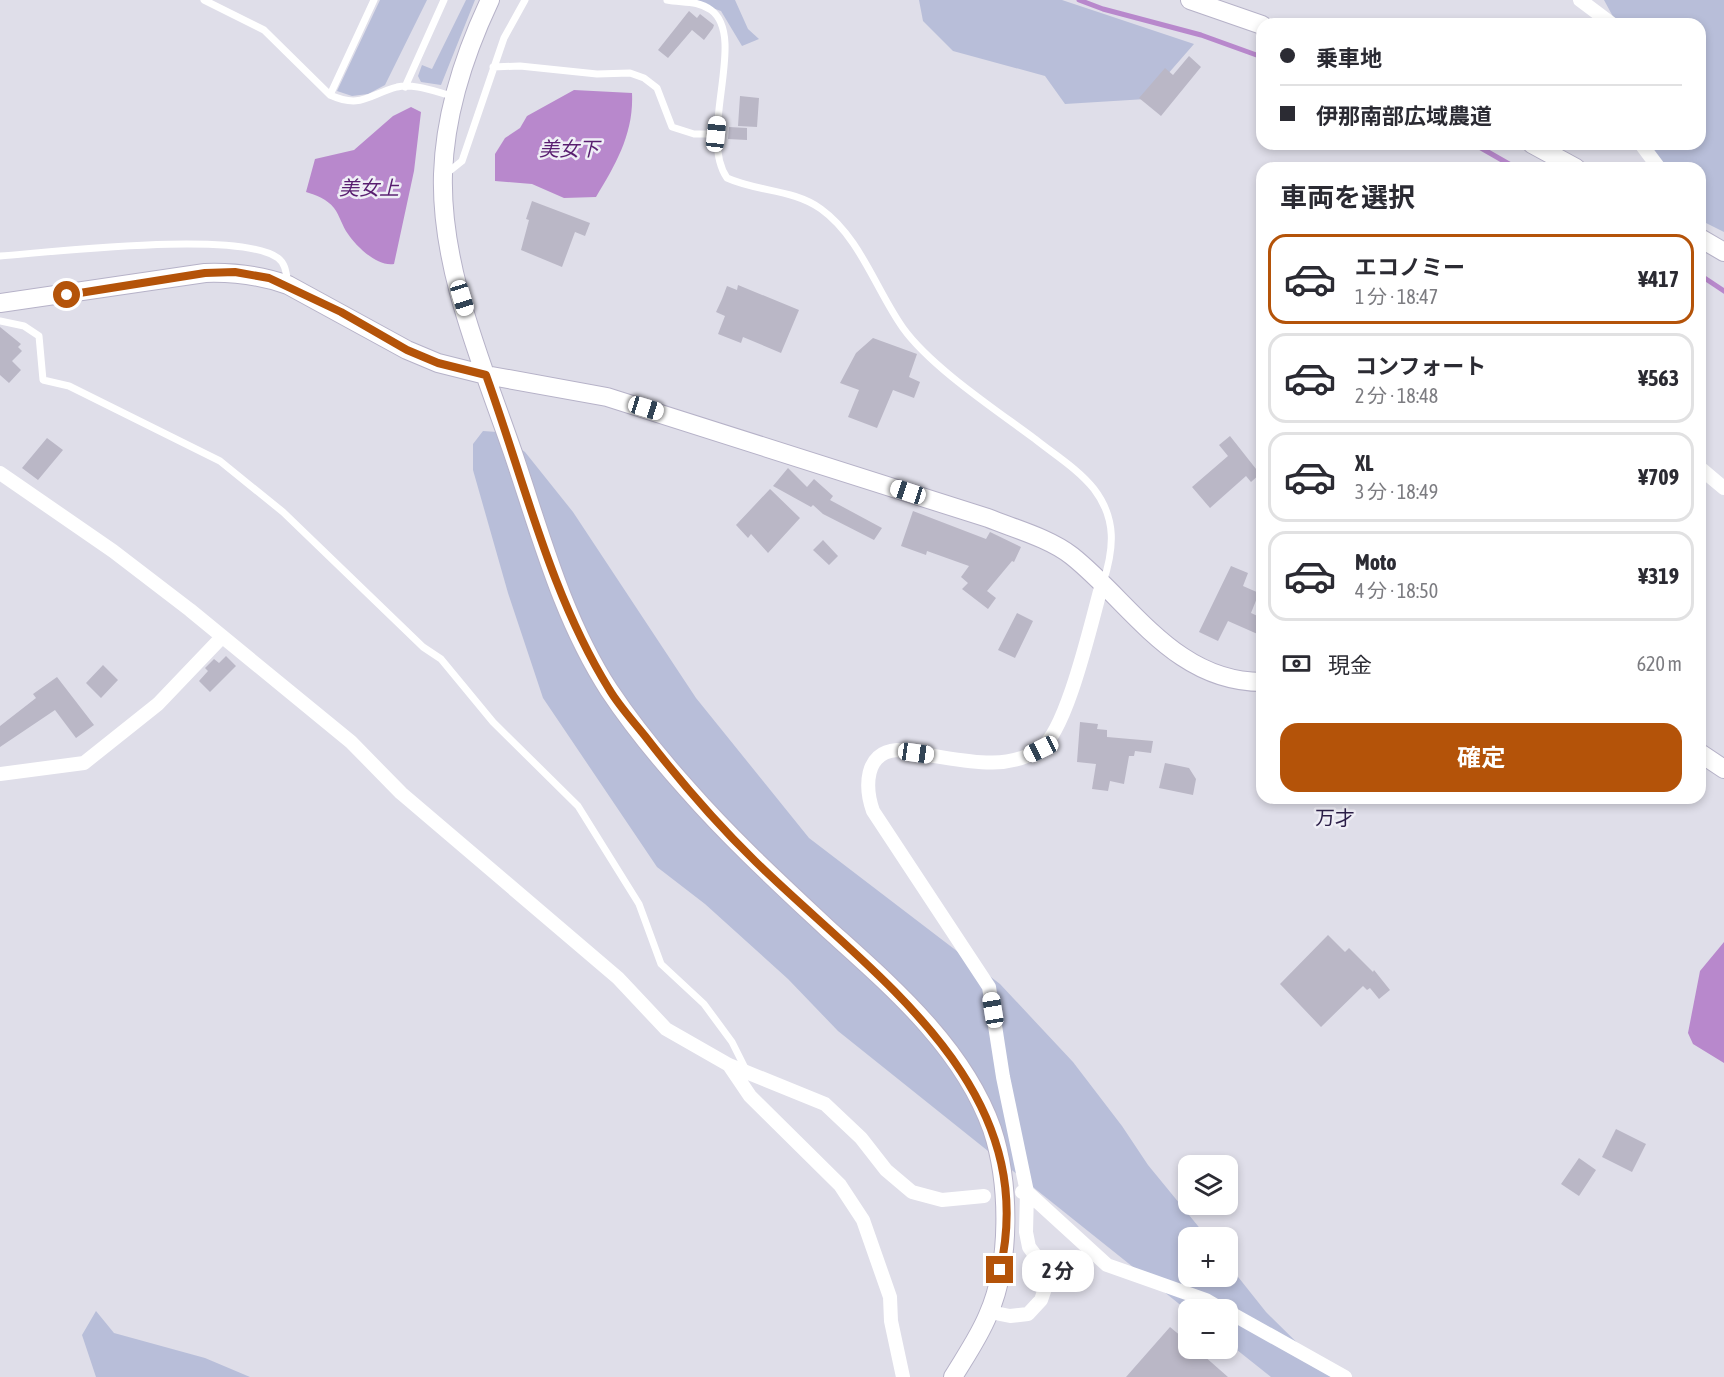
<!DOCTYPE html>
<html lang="ja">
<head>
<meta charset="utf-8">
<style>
  :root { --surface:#fff; --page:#f2f2f3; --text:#2b2b33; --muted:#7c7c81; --line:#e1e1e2; --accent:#b45309 }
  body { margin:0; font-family:"Asap Condensed","Noto Sans JP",sans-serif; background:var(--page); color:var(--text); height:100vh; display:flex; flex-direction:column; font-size:22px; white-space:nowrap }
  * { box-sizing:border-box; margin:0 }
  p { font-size:20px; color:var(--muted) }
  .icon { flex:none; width:33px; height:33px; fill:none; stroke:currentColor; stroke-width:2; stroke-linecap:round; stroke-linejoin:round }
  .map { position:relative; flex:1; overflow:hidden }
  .panel { position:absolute; left:1256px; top:162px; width:450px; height:642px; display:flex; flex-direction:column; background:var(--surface); border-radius:18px; box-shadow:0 3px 9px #0003 }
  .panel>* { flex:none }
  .guide { position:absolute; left:1256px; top:18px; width:450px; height:132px; border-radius:18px; box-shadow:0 3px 9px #0003; display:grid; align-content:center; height:132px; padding:0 24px; background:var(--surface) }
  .controls { position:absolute; left:1178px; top:1155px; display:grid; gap:12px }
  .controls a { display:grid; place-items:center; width:60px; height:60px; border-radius:12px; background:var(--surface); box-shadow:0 3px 9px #0003; font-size:30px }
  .end { position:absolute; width:27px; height:27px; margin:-14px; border:8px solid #b45309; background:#fff; box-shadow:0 0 0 3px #fff }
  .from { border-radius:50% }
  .bubble { position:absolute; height:42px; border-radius:18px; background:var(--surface); box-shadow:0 3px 9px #0003; font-size:20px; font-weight:700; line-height:42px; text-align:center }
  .car { position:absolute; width:18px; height:36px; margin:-18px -9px; border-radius:8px; box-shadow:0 0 4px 2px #0007; background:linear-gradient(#fff 24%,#345 0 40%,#fff 0 76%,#345 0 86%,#fff 0) }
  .guide b { display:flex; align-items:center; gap:21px; height:57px; font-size:22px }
  .guide b+b { border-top:2px solid var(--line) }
  .guide i { width:15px; height:15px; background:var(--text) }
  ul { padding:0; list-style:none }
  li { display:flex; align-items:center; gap:18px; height:90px; margin:0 12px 9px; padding:0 12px; border:3px solid var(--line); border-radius:18px }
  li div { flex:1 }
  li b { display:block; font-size:22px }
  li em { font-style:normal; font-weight:700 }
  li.active { border-color:var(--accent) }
  li>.icon { width:54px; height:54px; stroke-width:1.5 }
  h2 { padding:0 24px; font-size:27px; line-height:72px }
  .pay { display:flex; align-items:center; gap:15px; height:66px; padding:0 24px; font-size:22px }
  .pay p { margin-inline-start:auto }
  .cta { display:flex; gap:12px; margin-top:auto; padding:12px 24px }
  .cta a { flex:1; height:69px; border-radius:18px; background:var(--accent); color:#fff; font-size:24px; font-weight:700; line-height:69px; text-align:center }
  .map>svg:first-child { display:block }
  .green { fill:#b8bed9 }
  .water { fill:#b888cc }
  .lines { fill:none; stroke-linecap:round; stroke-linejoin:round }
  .stream { stroke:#b888cc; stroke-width:5 }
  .building { fill:#bab7c6 }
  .secondary-casing { stroke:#b6b2c8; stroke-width:20 }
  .lane { stroke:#fff; stroke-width:7 }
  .street { stroke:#fff; stroke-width:14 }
  .secondary { stroke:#fff; stroke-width:18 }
  .route { stroke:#b45309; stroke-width:8 }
  .labels { text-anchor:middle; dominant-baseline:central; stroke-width:5; stroke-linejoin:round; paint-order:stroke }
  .water-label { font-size:20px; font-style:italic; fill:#591e70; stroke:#efeef6 }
  .neighbourhood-label { font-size:20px; fill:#2b1e48; stroke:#efeef6 }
</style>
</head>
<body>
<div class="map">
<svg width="1724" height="1377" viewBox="0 0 1724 1377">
  <rect width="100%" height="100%" fill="#dfdee9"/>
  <!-- green -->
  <path class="green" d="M 380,0 L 427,0 L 385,85 L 368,94 L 352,96 L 337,91 Z
    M 466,0 L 475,0 L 441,85 L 421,82 L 418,76 L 422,65 L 432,69 Z
    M 690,0 L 735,0 L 748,29 L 759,39 L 742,46 L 721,11 Z
    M 919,0 L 1062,0 L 1194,44 L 1146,99 L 1065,104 L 1045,76 L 953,51 L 923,21 Z
    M 1604,0 L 1724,0 L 1724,232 L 1700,220 L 1700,168 L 1662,168 L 1650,144 L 1700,144 L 1700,24 L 1617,24 Z
    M 483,431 L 497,432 L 525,452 L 573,512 L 696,698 L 809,838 L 1000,984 L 1073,1062 L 1122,1126 L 1148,1165 L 1207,1237 L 1188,1238 L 1188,1276 L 1227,1276 L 1227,1263 L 1266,1312 L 1332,1377 L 1271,1377 L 1227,1342 L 1227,1310 L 1188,1311 L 838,1031 L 788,979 L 705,904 L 657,867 L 543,698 L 508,593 L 473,470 L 473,444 Z
    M 96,1311 L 114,1333 L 205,1358 L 250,1377 L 96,1377 L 82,1335 Z"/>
  <!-- water -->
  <path class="water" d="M 574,90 L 632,93 C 634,133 616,164 596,197 L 564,198 L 532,184 L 495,181 L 495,154 L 505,138 L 520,128 L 527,116 Z
    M 411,107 L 421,112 L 414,171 L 394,264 C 377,267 356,246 348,234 C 342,226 340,216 334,208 C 327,199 316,195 306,192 L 315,159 L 354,150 L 393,116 Z
    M 1724,942 L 1724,1063 L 1693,1044 L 1688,1033 L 1700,971 Z"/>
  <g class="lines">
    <!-- stream -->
    <path class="stream" d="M 1079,0 L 1103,9 L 1201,35 L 1262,57
      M 1474,144 L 1516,168
      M 1700,275 L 1724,291"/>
  </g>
  <!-- building -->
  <path class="building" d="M 689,11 L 697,18 L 700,14 L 714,25 L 713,28 L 704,40 L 692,30 L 668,58 L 658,50 Z
    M 1189,56 L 1201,67 L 1161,116 L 1139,98 L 1165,68 L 1173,75 Z
    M 740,96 L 759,98 L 757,127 L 738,126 Z
    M 729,127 L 747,128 L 747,140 L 728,139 Z
    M 532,201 L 590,223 L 585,236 L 575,232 L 562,267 L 521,250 L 529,220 L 526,219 Z
    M 738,285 L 799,310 L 781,353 L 743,337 L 741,343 L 718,334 L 725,316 L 716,312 L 722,299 L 727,286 L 737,290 Z
    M 0,327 L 21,344 L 18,347 L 22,351 L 12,361 L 21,370 L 9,383 L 0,375 Z
    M 873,338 L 917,354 L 909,377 L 920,382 L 914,398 L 893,390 L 877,428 L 848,417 L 859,390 L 840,383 L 856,353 Z
    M 1230,436 L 1260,474 L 1251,482 L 1246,476 L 1210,508 L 1192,487 L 1228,456 L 1219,445 Z
    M 47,438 L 63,450 L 38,480 L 22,468 Z
    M 788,468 L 807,487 L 814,479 L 833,496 L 830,500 L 882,528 L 874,540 L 823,514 L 813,505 L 811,507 L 773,486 Z
    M 770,489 L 800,518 L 768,553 L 751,534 L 748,538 L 736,525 Z
    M 913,511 L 986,539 L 990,532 L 1021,547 L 1014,562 L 1012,561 L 987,591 L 996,598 L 988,609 L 962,589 L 968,583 L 961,577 L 969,566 L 927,551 L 926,555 L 901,546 Z
    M 823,540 L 838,556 L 829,565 L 813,550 Z
    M 1231,566 L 1248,573 L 1243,586 L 1259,593 L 1251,613 L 1262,618 L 1262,636 L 1228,621 L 1218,641 L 1199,632 Z
    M 1017,613 L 1033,621 L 1015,658 L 998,650 Z
    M 226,656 L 236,666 L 210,692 L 199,681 L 208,671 L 205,668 L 214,659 L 219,663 Z
    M 103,665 L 118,680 L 101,698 L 86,683 Z
    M 57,677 L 94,725 L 76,738 L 55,710 L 0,747 L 0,726 L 36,698 L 33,694 Z
    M 1080,722 L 1098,724 L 1097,729 L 1107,730 L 1107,737 L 1153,741 L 1151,753 L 1135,751 L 1134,756 L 1129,756 L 1124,784 L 1110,781 L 1108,791 L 1092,789 L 1096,764 L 1077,762 Z
    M 1165,763 L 1189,768 L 1196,779 L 1193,795 L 1159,788 Z
    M 1328,935 L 1345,952 L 1349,948 L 1373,972 L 1374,970 L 1390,990 L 1379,999 L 1370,988 L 1367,990 L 1363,986 L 1321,1027 L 1280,984 Z
    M 1616,1129 L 1646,1144 L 1632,1172 L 1602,1157 Z
    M 1579,1158 L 1596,1170 L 1579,1196 L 1561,1184 Z
    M 1170,1327 L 1188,1342 L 1188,1348 L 1195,1348 L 1228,1377 L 1126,1377 Z"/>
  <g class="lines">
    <defs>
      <path id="secondary" d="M 490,0 C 464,55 445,113 443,174 C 440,269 484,368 514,456 C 541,536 563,619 609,690 C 631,723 661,760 688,790 C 731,839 780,884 828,929 C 891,986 963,1047 992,1129 C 1010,1183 1011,1263 988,1315 C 979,1337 965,1357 953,1377
        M 1190,0 L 1262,25
        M 1532,144 L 1576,168
        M 1700,238 L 1724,252
        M 0,303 L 205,273 C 235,272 260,275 288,285 L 407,350 L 438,363 L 486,375 L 607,397 L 988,518 C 1015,529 1049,538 1072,556 C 1132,604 1175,682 1262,682
        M 1700,753 L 1724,769"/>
    </defs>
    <!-- secondary casing -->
    <use href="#secondary" class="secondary-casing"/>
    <!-- lane -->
    <path class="lane" d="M 204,0 L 264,30 L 330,95 L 374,0
      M 667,0 C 682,3 697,0 711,10 C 748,37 697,135 727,178 C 758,192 793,189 821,209 C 860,237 876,290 903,328 C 931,367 996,410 1035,439 C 1055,455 1078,469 1094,489 C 1117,519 1114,549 1103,583
      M 493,67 L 520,66 L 597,74 L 630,73 L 644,78 L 657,88 L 672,127 L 694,134 L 716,134
      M 405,87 L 444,0
      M 330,95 C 361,109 368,95 397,87 C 414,83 436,92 453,96
      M 447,173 L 462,161 L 504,38 L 525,0
      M 0,256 C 54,252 239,230 278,258 C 286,264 286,274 288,283
      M 0,321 L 24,326 L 39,336 L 43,380 L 69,386 L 220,461 L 283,512 L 423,647 L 441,659 L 493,722 L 578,806 L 639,904 L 661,964 L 704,1004 L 732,1042 L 747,1072"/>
    <!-- street -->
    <path class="street" d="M 1580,0 L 1612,24
      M 1641,144 L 1659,168
      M 1700,468 L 1724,488
      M 0,473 L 113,551 L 190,610 L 351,742 L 401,793 L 618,978 L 666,1029 L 729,1065 L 825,1104 L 861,1138 L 886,1170 L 912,1192 L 942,1200 L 984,1196
      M 0,774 L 84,763 L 158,704 L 222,637
      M 729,1065 L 750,1096 L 840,1185 L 863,1220 L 890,1297 L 891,1321 L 903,1377
      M 1022,1192 L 1027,1192 L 1107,1265 L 1206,1300 L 1223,1310
      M 1227,1311 L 1345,1377
      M 990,1312 L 1010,1316 L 1028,1314 L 1041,1300 L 1048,1280 L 1041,1263 L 1029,1247 L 1026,1232 L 1027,1192 L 1003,1077 L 989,987 L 873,811 C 865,788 864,752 897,750 C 904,750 913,753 920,754 C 960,759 1004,773 1040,749 C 1067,732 1092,619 1102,584"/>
    <!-- secondary -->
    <use href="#secondary" class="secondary"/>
  </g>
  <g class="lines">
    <!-- route -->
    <path class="route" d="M 67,295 L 205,273 L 235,272 L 269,278 L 341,312 L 407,350 L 438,363 L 486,375 C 524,480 550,594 609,689 C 619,706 633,721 645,736 C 679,780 715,822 755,861 C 869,973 1043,1084 1000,1270"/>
  </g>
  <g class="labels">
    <!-- water labels -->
    <g class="water-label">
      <text x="569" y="148">美女下</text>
      <text x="369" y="187">美女上</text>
    </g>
    <!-- neighbourhood labels -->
    <g class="neighbourhood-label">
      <text x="1335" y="817">万才</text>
    </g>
  </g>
</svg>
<div class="controls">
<a><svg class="icon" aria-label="layers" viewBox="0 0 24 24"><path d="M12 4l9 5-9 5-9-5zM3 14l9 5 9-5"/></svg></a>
<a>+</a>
<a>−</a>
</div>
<i class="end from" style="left:67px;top:295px"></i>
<i class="end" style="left:1000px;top:1270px"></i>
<div class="bubble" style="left:1022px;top:1250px;width:72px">2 分</div>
<i class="car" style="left:716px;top:134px;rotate:6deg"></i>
<i class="car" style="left:462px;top:298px;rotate:163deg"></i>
<i class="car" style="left:646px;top:408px;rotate:107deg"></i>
<i class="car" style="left:908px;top:492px;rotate:288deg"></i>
<i class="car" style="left:1041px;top:749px;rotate:244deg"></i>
<i class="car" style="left:916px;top:753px;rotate:98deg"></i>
<i class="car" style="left:993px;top:1010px;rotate:351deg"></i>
<div class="guide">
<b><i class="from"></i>乗車地</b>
<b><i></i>伊那南部広域農道</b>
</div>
<section class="panel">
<h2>車両を選択</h2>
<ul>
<li class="active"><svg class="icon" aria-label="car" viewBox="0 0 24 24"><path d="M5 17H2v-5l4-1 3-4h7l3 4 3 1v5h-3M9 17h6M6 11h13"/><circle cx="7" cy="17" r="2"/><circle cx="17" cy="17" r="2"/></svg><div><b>エコノミー</b><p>1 分 · 18:47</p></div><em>¥417</em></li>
<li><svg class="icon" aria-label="car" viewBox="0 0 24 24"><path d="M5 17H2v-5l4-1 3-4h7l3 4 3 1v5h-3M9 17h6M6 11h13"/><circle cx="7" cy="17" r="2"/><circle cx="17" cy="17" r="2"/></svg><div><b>コンフォート</b><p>2 分 · 18:48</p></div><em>¥563</em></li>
<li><svg class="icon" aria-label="car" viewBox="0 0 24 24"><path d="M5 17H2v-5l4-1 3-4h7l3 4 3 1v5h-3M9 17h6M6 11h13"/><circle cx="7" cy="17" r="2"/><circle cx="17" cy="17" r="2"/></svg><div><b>XL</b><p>3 分 · 18:49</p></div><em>¥709</em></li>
<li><svg class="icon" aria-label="car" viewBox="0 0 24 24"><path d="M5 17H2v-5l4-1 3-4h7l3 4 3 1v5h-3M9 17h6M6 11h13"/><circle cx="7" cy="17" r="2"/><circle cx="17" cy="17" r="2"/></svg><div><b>Moto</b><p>4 分 · 18:50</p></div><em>¥319</em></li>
</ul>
<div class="pay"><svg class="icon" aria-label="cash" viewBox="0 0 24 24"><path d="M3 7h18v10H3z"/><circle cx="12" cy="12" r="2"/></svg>現金<p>620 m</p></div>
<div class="cta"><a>確定</a></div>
</section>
</div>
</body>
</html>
